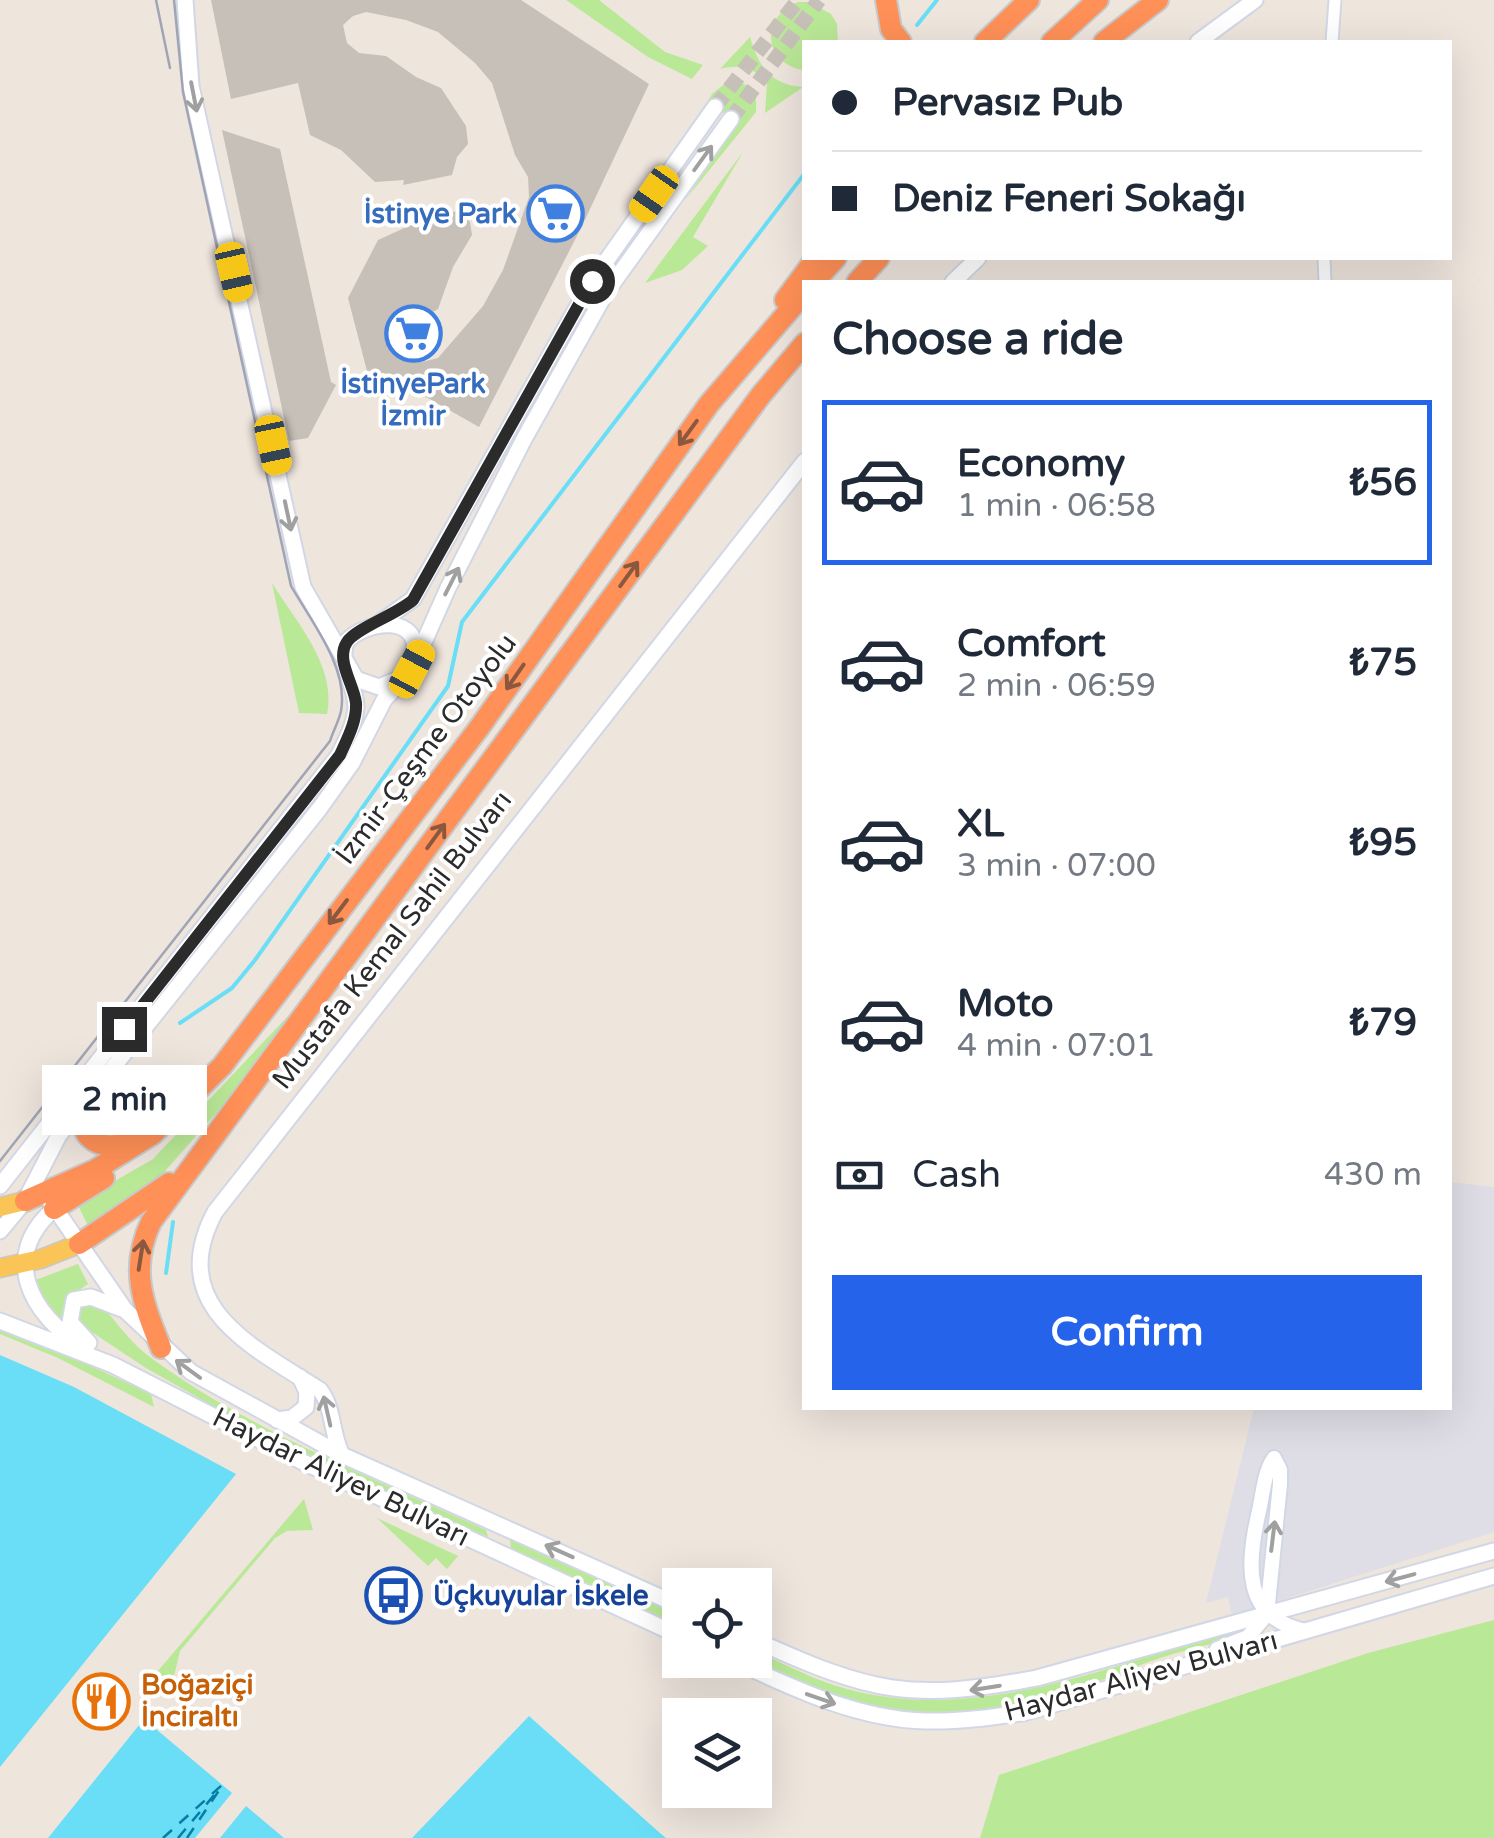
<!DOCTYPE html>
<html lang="en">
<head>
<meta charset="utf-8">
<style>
  :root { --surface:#fff; --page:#f2f2f3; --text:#1f2937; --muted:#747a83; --line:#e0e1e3; --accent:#2563eb }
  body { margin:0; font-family:"Varela Round",sans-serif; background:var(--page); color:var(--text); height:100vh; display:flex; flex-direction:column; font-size:38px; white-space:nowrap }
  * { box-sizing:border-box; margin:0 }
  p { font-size:32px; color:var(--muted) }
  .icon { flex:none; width:55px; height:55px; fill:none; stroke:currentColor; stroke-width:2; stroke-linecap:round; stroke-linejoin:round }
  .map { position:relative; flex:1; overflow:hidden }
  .sheet { position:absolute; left:802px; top:280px; width:650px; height:1130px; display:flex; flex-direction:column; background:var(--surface); border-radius:0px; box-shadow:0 10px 40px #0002 }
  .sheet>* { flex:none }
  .hud { position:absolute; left:802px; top:40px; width:650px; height:220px; border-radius:0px; box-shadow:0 10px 40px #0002; display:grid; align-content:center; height:220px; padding:0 30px; background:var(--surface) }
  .buttons { position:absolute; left:662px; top:1568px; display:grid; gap:20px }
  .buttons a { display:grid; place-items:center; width:110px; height:110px; border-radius:0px; background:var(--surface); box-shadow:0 10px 40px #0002; font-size:50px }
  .end { position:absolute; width:45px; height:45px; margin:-22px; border:12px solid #2b2b2b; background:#fff; box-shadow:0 0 0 5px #fff }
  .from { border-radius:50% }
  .bubble { position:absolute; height:70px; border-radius:0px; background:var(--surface); box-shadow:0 10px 40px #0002; font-size:32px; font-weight:700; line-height:70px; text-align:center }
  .car { position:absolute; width:30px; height:60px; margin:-30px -15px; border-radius:12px; box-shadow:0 0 8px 2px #0007; background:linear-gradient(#f5c518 24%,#345 0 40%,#f5c518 0 76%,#345 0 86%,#f5c518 0) }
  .hud b { display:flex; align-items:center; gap:35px; height:95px; font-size:38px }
  .hud b+b { border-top:2px solid var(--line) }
  .hud i { width:25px; height:25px; background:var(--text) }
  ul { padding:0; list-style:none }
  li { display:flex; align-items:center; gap:30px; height:165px; margin:0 20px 15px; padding:0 10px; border:5px solid transparent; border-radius:0px }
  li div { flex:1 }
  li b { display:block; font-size:38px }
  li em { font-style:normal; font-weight:700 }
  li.selected { border-color:var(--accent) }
  li>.icon { width:90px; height:90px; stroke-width:1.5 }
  h2 { padding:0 30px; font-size:45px; line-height:120px }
  .pay { display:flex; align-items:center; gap:25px; height:110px; padding:0 30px; font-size:38px }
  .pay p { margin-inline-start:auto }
  .button { display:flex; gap:20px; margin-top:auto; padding:20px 30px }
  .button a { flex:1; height:115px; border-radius:0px; background:var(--accent); color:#fff; font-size:40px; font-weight:700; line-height:115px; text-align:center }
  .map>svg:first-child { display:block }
  .industrial { fill:#dfdee6 }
  .green { fill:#b9e896 }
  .water { fill:#69def6 }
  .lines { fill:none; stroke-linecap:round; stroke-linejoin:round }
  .stream { stroke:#69def6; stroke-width:4 }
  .ferry { stroke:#057da6; stroke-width:2.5; stroke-dasharray:12 10; stroke-linecap:butt }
  .building { fill:#c6c0b8 }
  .secondary-tunnel { stroke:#c7c0b9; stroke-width:15; stroke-dasharray:15 8; stroke-linecap:butt }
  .minor-casing { stroke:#d2d7e5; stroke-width:15 }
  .tertiary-casing { stroke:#d2d7e5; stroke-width:18 }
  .secondary-casing { stroke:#d2d7e5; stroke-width:19 }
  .primary-casing { stroke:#c8c8c8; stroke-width:21 }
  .motorway-casing { stroke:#c8c8c8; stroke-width:24 }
  .minor { stroke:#fff; stroke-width:11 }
  .tertiary { stroke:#fff; stroke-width:14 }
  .secondary { stroke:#fff; stroke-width:15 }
  .primary { stroke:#fac556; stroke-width:18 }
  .motorway { stroke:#ff9057; stroke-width:20 }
  .tram { stroke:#9fa5b7; stroke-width:2.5 }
  .oneway { stroke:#a0a0a0 }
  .oneway2 { stroke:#8a583f }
  .route { stroke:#2b2b2b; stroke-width:12 }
  .labels { text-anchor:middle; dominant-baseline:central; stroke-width:8; stroke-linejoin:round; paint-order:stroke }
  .shop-label { font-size:28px; font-weight:bold; fill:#366cbe; stroke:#fff; text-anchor:end }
  .street-label { font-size:28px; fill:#2b2b2b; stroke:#fff }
  .transit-label { font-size:28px; font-weight:bold; fill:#164399; stroke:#fff; text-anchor:start }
  .food-label { font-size:28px; font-weight:bold; fill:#c56008; stroke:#fff; text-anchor:start }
</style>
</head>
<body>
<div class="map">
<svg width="1494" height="1838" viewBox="0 0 1494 1838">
  <rect width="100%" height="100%" fill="#eee5dd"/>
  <!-- industrial -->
  <path class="industrial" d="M 1450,1182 L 1494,1187 L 1494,1532 L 1232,1616 L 1228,1597 L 1206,1603 L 1254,1408 L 1450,1408 Z"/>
  <!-- green -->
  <path class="green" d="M 566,0 L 599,0 L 665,52 L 703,65 L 692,79 L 648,57 Z
    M 798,2 L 810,2 L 831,14 L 837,24 L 838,42 L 805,42 L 802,70 C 762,62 761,16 798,2 Z
    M 750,37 C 758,65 771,86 803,87 L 765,113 L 767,84 C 754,67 741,64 720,69 Z
    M 738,82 L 749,86 L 756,99 L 756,112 L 685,200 L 737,124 L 712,104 L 639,201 L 713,93 L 726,83 Z
    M 743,152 L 693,237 L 708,246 L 682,270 L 645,283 Z
    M 272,583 C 296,622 337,666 327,714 L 299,713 Z
    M 288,1016 L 261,1062 L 159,1178 L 89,1228 L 77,1203 L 153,1159 Z
    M 78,1264 L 88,1284 L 65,1300 L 62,1323 L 25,1284 Z
    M 95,1297 C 111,1315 127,1339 146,1354 C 242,1427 377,1480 486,1530 L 489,1540 L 248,1426 L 146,1368 L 78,1323 L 77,1309 Z
    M 0,1329 L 59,1351 L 151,1394 L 154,1407 L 58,1358 L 0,1334 Z
    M 304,1499 L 313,1530 L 287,1531 L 275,1538 L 180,1651 L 174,1676 L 162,1694 L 156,1683 L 157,1672 Z
    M 377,1518 L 458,1556 L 447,1569 L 436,1558 L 428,1566 Z
    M 510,1538 L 680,1616 L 680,1628 L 511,1551 Z
    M 1494,1620 L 1494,1838 L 980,1838 L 999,1775 L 1368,1653 Z
    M 1245,1626 L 1239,1637 C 1205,1646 1168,1653 1136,1667 C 1062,1697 981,1721 899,1711 C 845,1704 797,1683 749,1660 L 755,1660 L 755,1651 C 785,1664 815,1681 847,1689 C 980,1725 1118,1663 1245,1626 Z"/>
  <!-- water -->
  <path class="water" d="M 0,1355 L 74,1387 L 236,1474 L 0,1767 Z
    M 529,1716 L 661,1834 L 666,1838 L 412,1838 Z
    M 144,1719 L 232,1793 L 195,1838 L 48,1838 Z
    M 246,1806 L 284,1838 L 220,1838 Z"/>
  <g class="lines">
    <!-- stream -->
    <path class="stream" d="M 917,25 L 937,0
      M 180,1023 L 232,988 L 255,960 L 448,686 L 462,622 L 805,173
      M 166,1273 L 173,1222"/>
    <!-- ferry -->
    <path class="ferry" d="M 163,1838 L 222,1785
      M 178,1838 L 215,1794
      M 187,1838 L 220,1789"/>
  </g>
  <!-- building -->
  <path class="building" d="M 211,0 L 521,0 L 649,84 L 581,228 L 479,427 L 384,373 L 367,371 L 348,298 L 378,240 L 411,225 L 410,218 L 459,211 L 470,222 L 472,235 L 453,267 L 438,309 L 410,325 L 406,340 L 411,354 L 422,362 L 438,358 L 483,306 L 503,270 L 529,197 L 528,177 L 515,155 L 492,83 L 475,63 L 438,32 L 406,20 L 366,12 L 353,16 L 343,25 L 347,43 L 359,53 L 386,56 L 416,77 L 441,88 L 466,126 L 468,144 L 457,157 L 452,175 L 403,185 L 404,180 L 375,182 L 341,150 L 310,135 L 298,83 L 231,99 Z
    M 222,130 L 280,149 L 331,382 L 336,385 L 308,438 L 289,441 Z"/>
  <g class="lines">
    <!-- secondary-tunnel -->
    <path class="secondary-tunnel" d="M 715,107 L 798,0
      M 731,119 L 819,0"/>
    <defs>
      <path id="minor" d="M 1332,42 L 1335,0
        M 1324,258 L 1325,282"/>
      <path id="tertiary" d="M 1217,1649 L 1248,1637 L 1267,1614 L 1280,1484 L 1280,1470 L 1274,1458 C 1264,1472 1263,1494 1259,1511 C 1247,1563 1241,1618 1306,1631"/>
      <path id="secondary" d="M 185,0 L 191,86 L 303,587 L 356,679 L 379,687 L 401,678
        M 1198,42 L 1255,0
        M 953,282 L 978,258
        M 378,624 L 413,599 L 592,281 L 715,107
        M 0,1186 L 339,755 C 346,740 355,724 356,707 C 356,685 338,665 346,642 C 367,619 423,614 414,658
        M 50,1201 L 125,1310 L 191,1372 L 342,1455 L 680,1606
        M 54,1209 C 0,1256 29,1314 84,1348
        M 0,1231 L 25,1201 L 59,1135 L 320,808 L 352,763 L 384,700 L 412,669 L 448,588 L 524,439 L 605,294 L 731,119
        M 0,1321 L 113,1365 L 303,1462 L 680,1636
        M 89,1343 L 70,1322 L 74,1300 L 91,1297 L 122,1309
        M 277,1420 L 292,1418 L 306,1407 L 307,1392 L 300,1377
        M 342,1455 C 331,1434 334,1408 320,1390 C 251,1346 165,1306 215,1212 L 805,461
        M 755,1640 C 871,1693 911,1702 1037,1678 L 1494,1551
        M 732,1660 C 793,1688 856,1719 925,1721 C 959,1722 993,1717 1027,1712 L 1494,1576"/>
      <path id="primary" d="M 0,1207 L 25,1201
        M 0,1268 L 41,1259 L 79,1244"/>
      <path id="motorway" d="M 886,0 L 891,29 L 901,42
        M 985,42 L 1029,0
        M 1052,42 L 1098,0
        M 1104,42 L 1158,0
        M 814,282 L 836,258
        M 857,282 L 879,258
        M 785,300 L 816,258
        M 82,1106 C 78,1142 102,1152 133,1141
        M 25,1201 L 95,1170 L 153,1134 L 222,1066 L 479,728 L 709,404 L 805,292
        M 54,1209 L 104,1178
        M 79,1244 L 169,1183
        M 161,1348 C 143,1303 129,1269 151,1222 L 761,395 L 805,343"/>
    </defs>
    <!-- minor casing -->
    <use href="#minor" class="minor-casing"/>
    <!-- tertiary casing -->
    <use href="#tertiary" class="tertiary-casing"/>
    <!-- secondary casing -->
    <use href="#secondary" class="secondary-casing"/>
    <!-- primary casing -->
    <use href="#primary" class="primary-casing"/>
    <!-- motorway casing -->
    <use href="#motorway" class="motorway-casing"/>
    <!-- minor -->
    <use href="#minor" class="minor"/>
    <!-- tertiary -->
    <use href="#tertiary" class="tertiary"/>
    <!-- secondary -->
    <use href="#secondary" class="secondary"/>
    <!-- primary -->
    <use href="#primary" class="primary"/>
    <!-- motorway -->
    <use href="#motorway" class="motorway"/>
    <!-- tram -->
    <path class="tram" d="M 156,0 L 170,68
      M 0,1161 L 330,741 C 333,731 339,721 341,711 C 349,668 311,621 291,586 L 183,92 L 174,0"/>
  </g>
  <!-- one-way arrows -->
  <defs><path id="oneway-shaft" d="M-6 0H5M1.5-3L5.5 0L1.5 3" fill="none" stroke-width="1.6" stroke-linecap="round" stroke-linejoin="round" transform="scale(2.5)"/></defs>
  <g class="oneway">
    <use href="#oneway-shaft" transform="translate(194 97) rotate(79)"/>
    <use href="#oneway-shaft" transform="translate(703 158) rotate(-54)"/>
    <use href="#oneway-shaft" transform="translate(288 516) rotate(78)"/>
    <use href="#oneway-shaft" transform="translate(452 581) rotate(-63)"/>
    <use href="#oneway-shaft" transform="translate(188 1369) rotate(-144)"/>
    <use href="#oneway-shaft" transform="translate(327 1411) rotate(-103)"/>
    <use href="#oneway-shaft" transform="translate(1273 1536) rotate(-83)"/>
    <use href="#oneway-shaft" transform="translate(559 1551) rotate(-156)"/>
    <use href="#oneway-shaft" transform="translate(1400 1578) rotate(165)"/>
    <use href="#oneway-shaft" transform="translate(985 1688) rotate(171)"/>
    <use href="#oneway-shaft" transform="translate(821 1699) rotate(19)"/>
  </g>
  <g class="oneway2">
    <use href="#oneway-shaft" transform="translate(688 433) rotate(126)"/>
    <use href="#oneway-shaft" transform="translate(629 574) rotate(-54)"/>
    <use href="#oneway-shaft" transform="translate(515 677) rotate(125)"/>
    <use href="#oneway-shaft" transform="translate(436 836) rotate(-54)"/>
    <use href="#oneway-shaft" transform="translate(338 912) rotate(127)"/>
    <use href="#oneway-shaft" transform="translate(141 1255) rotate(-81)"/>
  </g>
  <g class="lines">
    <!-- route -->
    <path class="route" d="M 124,1029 L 340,755 C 347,739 357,721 356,703 C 354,684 335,660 347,642 C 356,628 396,615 413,600 L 592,281"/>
  </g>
  <!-- icons -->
  <defs>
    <symbol id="supermarket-ring" viewBox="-11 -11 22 22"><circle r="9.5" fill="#fff" stroke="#3f7fe0" stroke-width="1.5"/><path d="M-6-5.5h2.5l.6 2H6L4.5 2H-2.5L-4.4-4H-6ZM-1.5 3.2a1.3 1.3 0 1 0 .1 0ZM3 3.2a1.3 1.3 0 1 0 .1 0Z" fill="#3f7fe0"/></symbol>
    <symbol id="bus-ring" viewBox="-11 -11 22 22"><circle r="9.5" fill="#fff" stroke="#1a4fb4" stroke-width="1.5"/><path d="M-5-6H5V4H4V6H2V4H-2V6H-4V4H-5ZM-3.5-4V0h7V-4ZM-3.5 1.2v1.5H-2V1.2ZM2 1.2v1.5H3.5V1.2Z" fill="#1a4fb4"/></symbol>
    <symbol id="restaurant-ring" viewBox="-11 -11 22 22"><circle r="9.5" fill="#fff" stroke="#e8710a" stroke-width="1.5"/><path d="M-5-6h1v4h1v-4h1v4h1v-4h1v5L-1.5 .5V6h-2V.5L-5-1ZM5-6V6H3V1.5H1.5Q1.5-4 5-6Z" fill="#e8710a"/></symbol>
  </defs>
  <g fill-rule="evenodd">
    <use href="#supermarket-ring" x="524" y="182" width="63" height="63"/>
    <use href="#supermarket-ring" x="382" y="302" width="63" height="63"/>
    <use href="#bus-ring" x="362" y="1564" width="63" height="63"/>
    <use href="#restaurant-ring" x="70" y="1670" width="63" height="63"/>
  </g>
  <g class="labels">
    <!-- shop labels -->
    <g class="shop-label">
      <text x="517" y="214">İstinye Park</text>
      <text x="413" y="384" text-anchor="middle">İstinyePark<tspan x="413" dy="32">İzmir</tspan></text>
    </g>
    <!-- street labels -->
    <g class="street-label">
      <text transform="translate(426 749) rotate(-53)">İzmir-Çeşme Otoyolu</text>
      <text transform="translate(392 940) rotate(-52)">Mustafa Kemal Sahil Bulvarı</text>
      <text transform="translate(341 1477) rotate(26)">Haydar Aliyev Bulvarı</text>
      <text transform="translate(1141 1676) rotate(-15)">Haydar Aliyev Bulvarı</text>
    </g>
    <!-- transit labels -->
    <g class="transit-label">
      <text x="433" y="1596">Üçkuyular İskele</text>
    </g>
    <!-- food labels -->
    <g class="food-label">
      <text x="141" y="1685">Boğaziçi<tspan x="141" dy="32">İnciraltı</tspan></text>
    </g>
  </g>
</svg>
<div class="buttons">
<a><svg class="icon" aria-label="locate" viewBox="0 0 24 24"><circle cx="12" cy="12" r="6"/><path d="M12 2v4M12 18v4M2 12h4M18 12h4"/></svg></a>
<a><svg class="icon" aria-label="layers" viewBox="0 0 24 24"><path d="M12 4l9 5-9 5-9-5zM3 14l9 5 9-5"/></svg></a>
</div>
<i class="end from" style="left:592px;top:281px"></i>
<i class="end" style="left:124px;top:1029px"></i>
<div class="bubble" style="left:42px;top:1065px;width:165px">2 min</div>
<i class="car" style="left:654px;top:194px;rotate:215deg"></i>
<i class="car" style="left:234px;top:272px;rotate:167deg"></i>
<i class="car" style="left:273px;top:445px;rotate:168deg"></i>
<i class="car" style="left:412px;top:669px;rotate:28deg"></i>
<div class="hud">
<b><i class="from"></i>Pervasız Pub</b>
<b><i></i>Deniz Feneri Sokağı</b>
</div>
<section class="sheet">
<h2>Choose a ride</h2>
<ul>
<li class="selected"><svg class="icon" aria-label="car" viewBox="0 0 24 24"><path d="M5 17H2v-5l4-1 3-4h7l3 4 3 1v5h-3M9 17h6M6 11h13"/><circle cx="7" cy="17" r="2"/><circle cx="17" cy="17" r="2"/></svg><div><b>Economy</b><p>1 min · 06:58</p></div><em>₺56</em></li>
<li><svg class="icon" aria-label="car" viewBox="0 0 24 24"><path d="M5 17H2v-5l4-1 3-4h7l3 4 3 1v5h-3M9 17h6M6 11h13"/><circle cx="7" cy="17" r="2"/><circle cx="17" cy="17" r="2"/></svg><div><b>Comfort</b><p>2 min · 06:59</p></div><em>₺75</em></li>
<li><svg class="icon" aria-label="car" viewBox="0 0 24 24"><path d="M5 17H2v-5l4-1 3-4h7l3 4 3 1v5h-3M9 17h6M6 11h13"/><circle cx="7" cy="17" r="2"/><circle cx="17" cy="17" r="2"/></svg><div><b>XL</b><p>3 min · 07:00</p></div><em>₺95</em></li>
<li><svg class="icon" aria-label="car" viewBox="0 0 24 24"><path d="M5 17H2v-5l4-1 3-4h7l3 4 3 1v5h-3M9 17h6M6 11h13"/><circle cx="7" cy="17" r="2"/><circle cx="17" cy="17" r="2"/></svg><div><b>Moto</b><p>4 min · 07:01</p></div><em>₺79</em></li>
</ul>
<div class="pay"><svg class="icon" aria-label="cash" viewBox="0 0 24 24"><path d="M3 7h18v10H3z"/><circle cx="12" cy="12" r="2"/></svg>Cash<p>430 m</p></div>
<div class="button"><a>Confirm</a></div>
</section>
</div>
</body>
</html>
